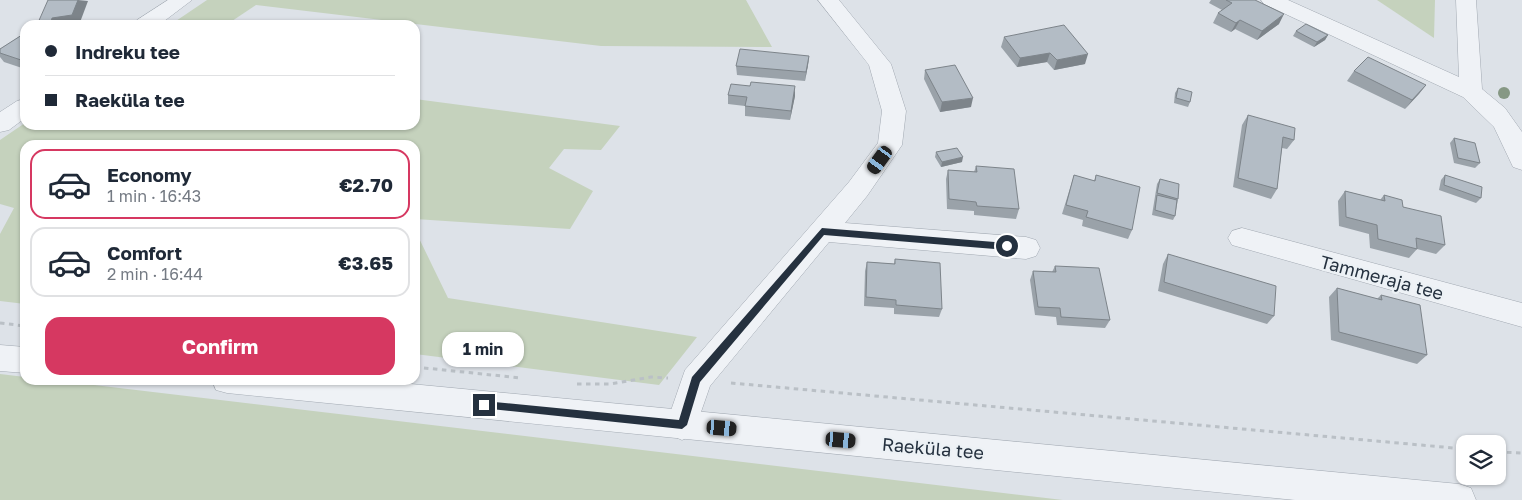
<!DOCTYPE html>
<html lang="en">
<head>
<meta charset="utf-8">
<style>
  :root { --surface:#fff; --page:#f2f2f3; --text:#1f2937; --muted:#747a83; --line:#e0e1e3; --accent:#d63861 }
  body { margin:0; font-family:"Golos Text",sans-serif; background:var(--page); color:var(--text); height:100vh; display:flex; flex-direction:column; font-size:19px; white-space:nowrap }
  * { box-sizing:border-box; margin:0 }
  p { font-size:16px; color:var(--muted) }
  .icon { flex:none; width:28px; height:28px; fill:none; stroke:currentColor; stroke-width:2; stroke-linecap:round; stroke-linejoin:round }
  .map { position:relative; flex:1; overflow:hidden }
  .sheet { position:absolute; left:20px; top:140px; width:400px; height:245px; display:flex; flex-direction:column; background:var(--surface); border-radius:15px; box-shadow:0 1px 4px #0004 }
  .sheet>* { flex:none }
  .banner { position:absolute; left:20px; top:20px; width:400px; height:110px; border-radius:15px; box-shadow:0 1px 4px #0004; display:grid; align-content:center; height:110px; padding:0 25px; background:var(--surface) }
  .tools { position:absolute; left:1456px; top:435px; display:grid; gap:10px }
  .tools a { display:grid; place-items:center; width:50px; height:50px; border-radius:10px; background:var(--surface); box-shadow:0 1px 4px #0004; font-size:25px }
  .end { position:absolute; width:22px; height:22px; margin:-11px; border:6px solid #25313f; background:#fff; box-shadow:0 0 0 2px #fff }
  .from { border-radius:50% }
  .bubble { position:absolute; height:35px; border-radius:15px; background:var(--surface); box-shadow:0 1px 4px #0004; font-size:16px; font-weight:700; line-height:35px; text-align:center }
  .car { position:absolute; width:15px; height:30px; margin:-15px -8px; border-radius:6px; box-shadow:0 0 4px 1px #0007; background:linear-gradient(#222 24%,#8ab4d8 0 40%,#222 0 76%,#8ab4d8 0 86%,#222 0) }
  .banner b { display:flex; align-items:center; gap:18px; height:48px; font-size:19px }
  .banner b+b { border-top:1px solid var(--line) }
  .banner i { width:12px; height:12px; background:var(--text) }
  ul { padding:9px 0 0; list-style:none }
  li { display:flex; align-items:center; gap:15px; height:70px; margin:0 10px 8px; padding:0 15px; border:2px solid var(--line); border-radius:15px }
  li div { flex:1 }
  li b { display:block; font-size:19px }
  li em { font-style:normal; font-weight:700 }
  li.current { border-color:var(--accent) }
  li>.icon { width:45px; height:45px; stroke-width:1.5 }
  .action { display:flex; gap:10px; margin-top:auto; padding:10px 25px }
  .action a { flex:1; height:58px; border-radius:15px; background:var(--accent); color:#fff; font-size:20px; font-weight:700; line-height:58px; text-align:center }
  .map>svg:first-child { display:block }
  .green { fill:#c5d2bd }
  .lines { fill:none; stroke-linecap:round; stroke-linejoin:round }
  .minor-casing { stroke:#a2a9b2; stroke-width:1 }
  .tertiary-casing { stroke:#a2a9b2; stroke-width:1 }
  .path { stroke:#bac0c6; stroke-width:3; stroke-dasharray:4.5 4.5; stroke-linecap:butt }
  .minor { fill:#eff2f6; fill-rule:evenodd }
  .tertiary { fill:#eff2f6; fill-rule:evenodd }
  .tree { fill:#869884 }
  .wall { fill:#9aa2a9 }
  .shaded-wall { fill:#7d848a }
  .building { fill:#b3bcc5; stroke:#7d848a }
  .route { fill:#25313f }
  .labels { text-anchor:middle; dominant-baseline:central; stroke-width:4.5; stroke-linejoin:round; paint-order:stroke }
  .street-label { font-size:18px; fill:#25313f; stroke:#ecf1f5 }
</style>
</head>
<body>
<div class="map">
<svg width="1522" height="500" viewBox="0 0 1522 500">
  <rect width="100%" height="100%" fill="#dde2e8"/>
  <!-- green -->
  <path class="green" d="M 207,0 L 746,0 L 772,47 L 601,46 L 256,5 L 226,25 L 170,25 Z
    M 1377,0 L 1435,0 L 1434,38 Z
    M 415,99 L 620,126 L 601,150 L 564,149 L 549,168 L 593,191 L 570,229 L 415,219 L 415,145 L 25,145 L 25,304 L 0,301 L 0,234 L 14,208 L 0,204 L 0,140 L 25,123 L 25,125 L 415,125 Z
    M 415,230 L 448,298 L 697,337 L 659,385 L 415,354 Z
    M 0,374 L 25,377 L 25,380 L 52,380 L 1063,500 L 0,500 Z"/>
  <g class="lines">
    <defs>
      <path id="minor" d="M 168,0 L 192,0 L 159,25 L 134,25 L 137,20 Z
        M 818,0 L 839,0 L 891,64 L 906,111 L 902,145 L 867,196 L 845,223 L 1026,237 L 1036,240 L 1040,248 L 1036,256 L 1026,259 L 829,242 L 710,386 L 693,435 L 682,440 L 671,435 L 666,425 L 685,370 L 849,182 L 878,143 L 882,111 L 869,65 Z
        M 1261,0 L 1288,0 L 1459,77 L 1456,0 L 1476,0 L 1482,89 L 1505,108 L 1522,132 L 1522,170 L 1513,167 L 1494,127 L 1463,97 L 1264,4 Z
        M 25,99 L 25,118 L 9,130 L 0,132 L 0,112 L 17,101 Z
        M 1242,228 L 1522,303 L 1522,327 L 1232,245 L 1228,238 L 1232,231 Z"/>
      <path id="tertiary" d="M 0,345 L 25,347 L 25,373 L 0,371 Z
        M 212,380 L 369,380 L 1459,484 L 1471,488 L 1476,500 L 1295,500 L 227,393 L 216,390 Z"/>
    </defs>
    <!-- minor casing -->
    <use href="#minor" class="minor-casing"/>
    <!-- tertiary casing -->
    <use href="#tertiary" class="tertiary-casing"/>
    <!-- path -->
    <path class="path" d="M 0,323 L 25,326
      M 415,367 L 521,378
      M 731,383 L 1465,449
      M 577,384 L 610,384 L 651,377 L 668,378
      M 1498,452 L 1522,453"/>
    <!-- minor -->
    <use href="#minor" class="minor"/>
    <!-- tertiary -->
    <use href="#tertiary" class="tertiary"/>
  </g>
  <!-- trees -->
  <circle class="tree" cx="1504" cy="93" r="6"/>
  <!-- wall -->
  <path class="wall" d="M 1211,0 L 1255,0 L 1279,24 L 1257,40 L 1235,29 L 1231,32 L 1213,23 L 1218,13 L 1222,10 L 1209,3 Z
    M 1296,31 L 1328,35 L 1325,40 L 1314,47 L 1293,36 Z
    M 25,33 L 25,69 L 4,62 L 0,57 L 0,49 Z
    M 1004,37 L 1085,64 L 1054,70 L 1047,62 L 1017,67 L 1001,47 Z
    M 809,56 L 808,65 L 805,81 L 737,75 L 736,66 Z
    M 925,70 L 971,107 L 940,112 L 924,79 Z
    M 1354,71 L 1426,85 L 1405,109 L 1347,81 Z
    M 1178,88 L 1190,102 L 1188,107 L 1174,103 L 1175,93 Z
    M 728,95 L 795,96 L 790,120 L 745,116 L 745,106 L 728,104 Z
    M 1248,115 L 1294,140 L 1287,149 L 1282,148 L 1277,189 L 1271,199 L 1233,187 L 1242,125 Z
    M 1454,138 L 1480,163 L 1475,168 L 1454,163 L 1450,143 Z
    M 936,152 L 962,162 L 941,167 L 935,157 Z
    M 976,166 L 1019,209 L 1016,219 L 974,215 L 974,211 L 947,209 L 946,179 L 948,170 L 974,172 Z
    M 1074,175 L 1094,181 L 1096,175 L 1132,230 L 1128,239 L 1082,226 L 1083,220 L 1062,214 L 1071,185 Z
    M 1445,175 L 1481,198 L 1476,203 L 1439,190 L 1441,180 Z
    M 1160,179 L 1178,199 L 1175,216 L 1173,220 L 1152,215 L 1157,184 Z
    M 1345,191 L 1380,200 L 1384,195 L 1403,207 L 1445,245 L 1436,254 L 1417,249 L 1409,258 L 1370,248 L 1369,234 L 1339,226 L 1338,201 Z
    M 1168,254 L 1274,316 L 1267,324 L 1158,291 L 1163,264 Z
    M 895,259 L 942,309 L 939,317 L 894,314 L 894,308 L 864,306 L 865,271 L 867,262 L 894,264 Z
    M 1055,266 L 1110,320 L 1105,328 L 1057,325 L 1056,317 L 1035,315 L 1030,280 L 1033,271 L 1052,272 Z
    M 1337,288 L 1377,299 L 1381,295 L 1427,355 L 1417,364 L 1331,340 L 1329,297 Z"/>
  <!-- shaded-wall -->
  <path class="shaded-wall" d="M 78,0 L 88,1 L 79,25 L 50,25 L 52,18 Z
    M 1284,14 L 1279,24 L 1257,40 L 1262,31 Z
    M 1240,20 L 1235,29 L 1231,32 L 1236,23 Z
    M 1328,35 L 1325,40 L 1314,47 L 1317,42 Z
    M 1050,53 L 1047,62 L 1017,67 L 1020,58 Z
    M 1088,54 L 1085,64 L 1054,70 L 1057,60 Z
    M 809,56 L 808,65 L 805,81 L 806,72 Z
    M 25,58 L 25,65 L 21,60 Z
    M 1426,85 L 1419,94 L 1405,109 L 1412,100 Z
    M 795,86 L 795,96 L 790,120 L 791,111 Z
    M 973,98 L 971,107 L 940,112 L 942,102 Z
    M 963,157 L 962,162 L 941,167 L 942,162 Z"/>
  <!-- building -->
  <path class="building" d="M 48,0 L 78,0 L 72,15 L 52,18 L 50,25 L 51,25 L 37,25 Z
    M 1226,0 L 1255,0 L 1284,14 L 1262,31 L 1240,20 L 1236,23 L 1218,13 L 1232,3 Z
    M 1306,24 L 1328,35 L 1317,42 L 1296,31 Z
    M 1064,25 L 1088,54 L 1057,60 L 1050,53 L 1020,58 L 1004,37 Z
    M 25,33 L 25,58 L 21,60 L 0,53 L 0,49 Z
    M 740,49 L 809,56 L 806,72 L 736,66 Z
    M 1368,57 L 1426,85 L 1412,100 L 1354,71 Z
    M 955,65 L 973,98 L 942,102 L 925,70 Z
    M 751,82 L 795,86 L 791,111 L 745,106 L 747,97 L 728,95 L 731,84 L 750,86 Z
    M 1178,88 L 1192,92 L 1190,102 L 1176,98 Z
    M 1248,115 L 1295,128 L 1294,140 L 1283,137 L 1277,189 L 1238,178 Z
    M 1454,138 L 1475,143 L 1480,163 L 1458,158 Z
    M 957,148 L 963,157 L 942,162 L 936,152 Z
    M 976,166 L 1014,169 L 1019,209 L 977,206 L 976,202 L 949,199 L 948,170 L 977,172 Z
    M 1074,175 L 1095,181 L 1096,175 L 1140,187 L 1132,230 L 1086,217 L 1088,211 L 1066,205 Z
    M 1445,175 L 1482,187 L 1481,198 L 1444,185 Z
    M 1160,179 L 1179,184 L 1178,199 L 1157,193 Z
    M 1345,191 L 1385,201 L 1384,195 L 1402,200 L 1403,207 L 1441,216 L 1445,245 L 1416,238 L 1417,249 L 1378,239 L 1377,225 L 1346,217 Z
    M 1157,195 L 1177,200 L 1175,216 L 1155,210 Z
    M 1168,254 L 1276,286 L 1274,316 L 1164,282 Z
    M 895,259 L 940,263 L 942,309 L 896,305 L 896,300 L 866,297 L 867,262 L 895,264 Z
    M 1055,266 L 1099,268 L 1110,320 L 1061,317 L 1060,308 L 1038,307 L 1033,271 L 1056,272 Z
    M 1337,288 L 1382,300 L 1381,295 L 1420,305 L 1427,355 L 1339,332 Z"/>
  <!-- route -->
  <path class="route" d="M 822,228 L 1007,243 L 1011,246 L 1007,250 L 824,235 L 700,382 L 687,425 L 682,429 L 481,408 L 481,402 L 484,401 L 679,420 L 692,377 Z"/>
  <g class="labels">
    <!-- street labels -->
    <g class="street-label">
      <text transform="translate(1382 277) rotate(15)">Tammeraja tee</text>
      <text transform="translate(933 448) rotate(5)">Raeküla tee</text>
    </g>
  </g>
</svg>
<div class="tools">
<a><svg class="icon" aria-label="layers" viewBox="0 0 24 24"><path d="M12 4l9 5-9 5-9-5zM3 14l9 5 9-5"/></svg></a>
</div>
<i class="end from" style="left:1007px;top:246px"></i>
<i class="end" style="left:484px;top:405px"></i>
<div class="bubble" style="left:442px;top:332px;width:82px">1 min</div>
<i class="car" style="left:880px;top:160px;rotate:216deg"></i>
<i class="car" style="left:722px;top:428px;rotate:95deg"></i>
<i class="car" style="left:841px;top:440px;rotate:95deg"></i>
<div class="banner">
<b><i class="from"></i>Indreku tee</b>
<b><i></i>Raeküla tee</b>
</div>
<section class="sheet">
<ul>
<li class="current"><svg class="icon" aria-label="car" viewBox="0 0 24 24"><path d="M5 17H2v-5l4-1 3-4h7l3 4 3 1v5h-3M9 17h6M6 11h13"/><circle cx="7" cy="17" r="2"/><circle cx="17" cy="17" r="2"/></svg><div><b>Economy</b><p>1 min · 16:43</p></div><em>€2.70</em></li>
<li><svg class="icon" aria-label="car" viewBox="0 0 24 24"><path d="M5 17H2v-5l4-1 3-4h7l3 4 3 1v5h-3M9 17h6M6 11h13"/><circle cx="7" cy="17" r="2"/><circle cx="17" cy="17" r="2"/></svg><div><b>Comfort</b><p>2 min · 16:44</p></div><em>€3.65</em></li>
</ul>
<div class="action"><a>Confirm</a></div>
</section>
</div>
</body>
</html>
